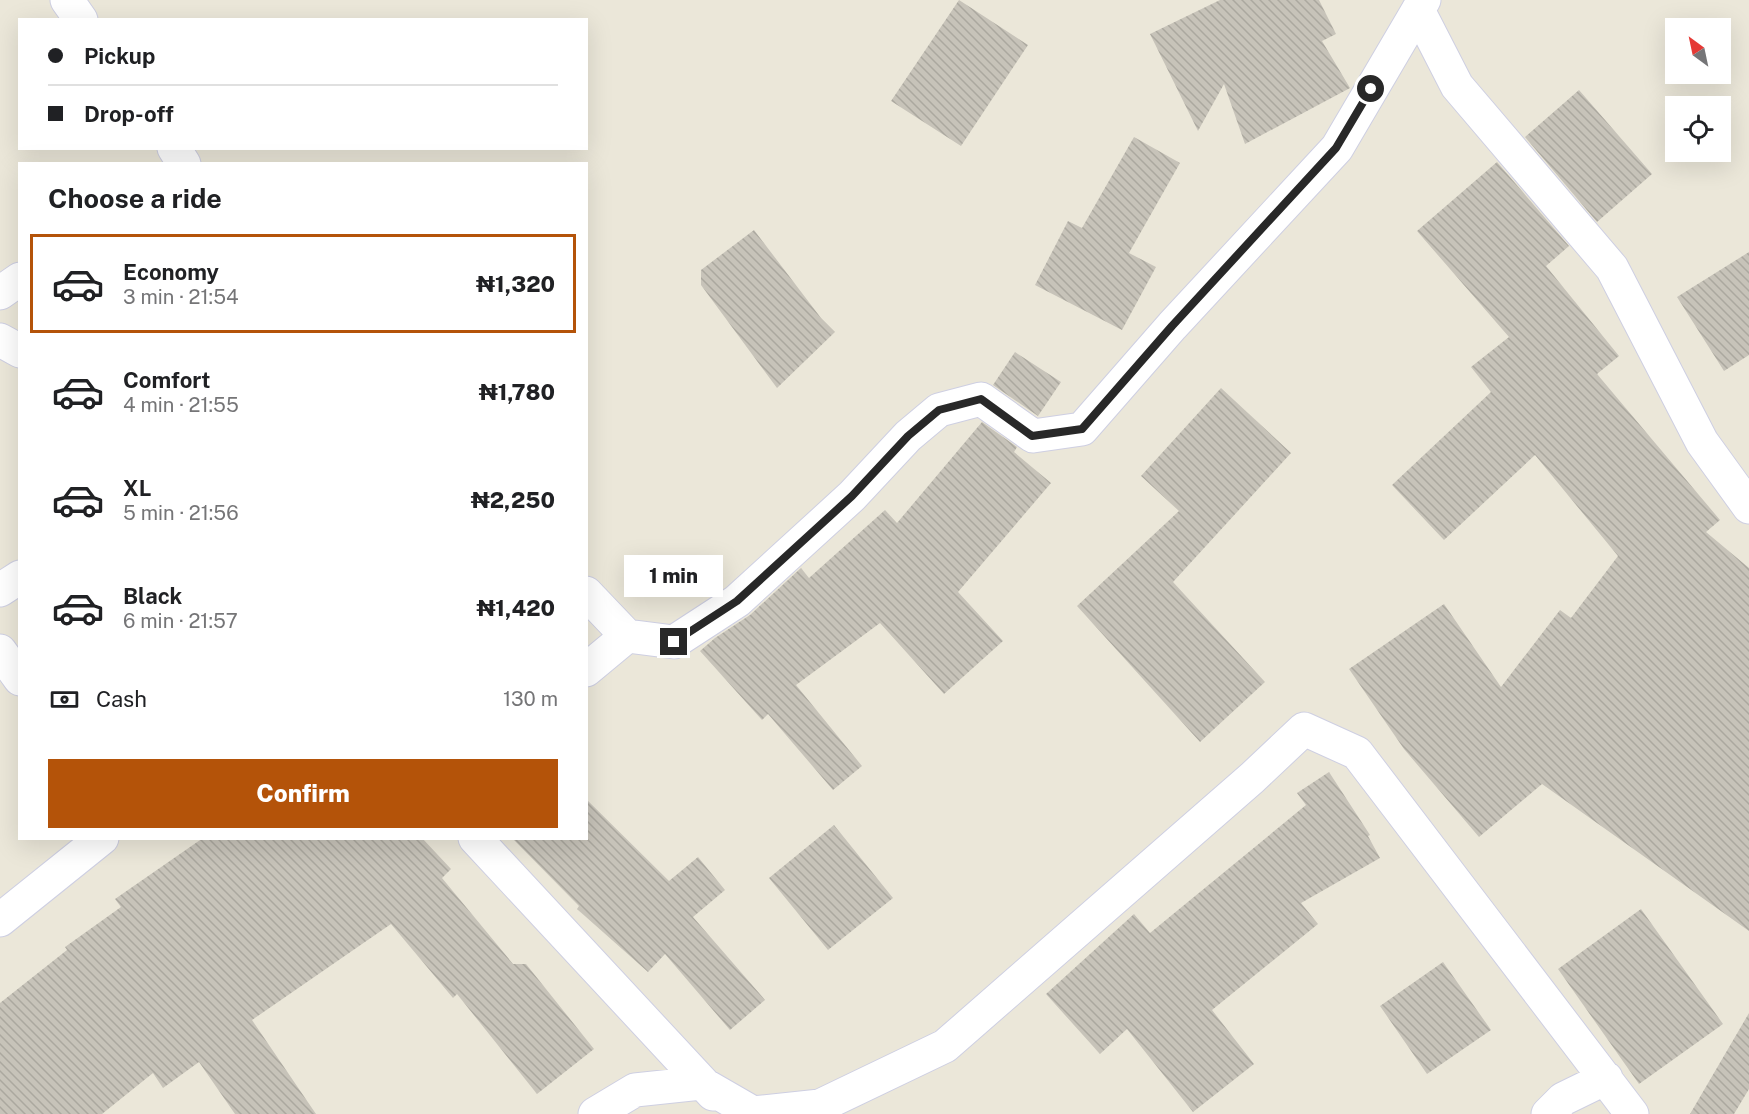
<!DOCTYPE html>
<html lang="en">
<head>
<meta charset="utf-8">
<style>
  :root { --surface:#fff; --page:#f6f6f6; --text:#202124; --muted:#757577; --line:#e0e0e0; --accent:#b45309 }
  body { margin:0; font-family:"Public Sans",sans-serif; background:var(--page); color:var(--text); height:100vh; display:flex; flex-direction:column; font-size:22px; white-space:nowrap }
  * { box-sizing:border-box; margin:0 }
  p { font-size:20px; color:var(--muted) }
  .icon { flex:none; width:33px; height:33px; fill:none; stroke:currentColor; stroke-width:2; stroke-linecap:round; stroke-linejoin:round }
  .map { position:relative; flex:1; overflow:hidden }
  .panel { position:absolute; left:18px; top:162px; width:570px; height:678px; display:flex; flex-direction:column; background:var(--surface); border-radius:0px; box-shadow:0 6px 24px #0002 }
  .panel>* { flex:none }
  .top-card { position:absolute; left:18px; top:18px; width:570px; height:132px; border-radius:0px; box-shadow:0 6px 24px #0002; display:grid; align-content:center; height:132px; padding:0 30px; background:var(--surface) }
  .needle { width:39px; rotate:327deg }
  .fabs { position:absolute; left:1665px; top:18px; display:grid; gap:12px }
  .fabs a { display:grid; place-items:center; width:66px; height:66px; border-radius:0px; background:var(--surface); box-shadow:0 6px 24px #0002; font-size:30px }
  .end { position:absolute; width:27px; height:27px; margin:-14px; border:8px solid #282828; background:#fff; box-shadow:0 0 0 3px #fff }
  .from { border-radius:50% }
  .bubble { position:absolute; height:42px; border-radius:0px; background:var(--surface); box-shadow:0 6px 24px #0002; font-size:20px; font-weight:800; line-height:42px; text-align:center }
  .top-card b { display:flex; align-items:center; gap:21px; height:57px; font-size:22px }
  .top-card b+b { border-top:2px solid var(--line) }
  .top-card i { width:15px; height:15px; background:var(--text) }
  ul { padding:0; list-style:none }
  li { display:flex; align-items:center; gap:18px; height:99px; margin:0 12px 9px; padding:0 18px; border:3px solid transparent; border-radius:0px }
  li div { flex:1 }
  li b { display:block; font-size:22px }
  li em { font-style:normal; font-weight:800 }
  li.active { border-color:var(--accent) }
  li>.icon { width:54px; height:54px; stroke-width:1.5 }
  h2 { padding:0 30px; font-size:27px; line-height:72px }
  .pay { display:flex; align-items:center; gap:15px; height:66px; padding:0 30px; font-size:22px }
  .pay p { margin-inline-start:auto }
  .action { display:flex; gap:12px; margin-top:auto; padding:12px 30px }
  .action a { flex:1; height:69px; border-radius:0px; background:var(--accent); color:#fff; font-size:24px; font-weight:800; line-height:69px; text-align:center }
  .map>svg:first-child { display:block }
  .building { fill:url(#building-back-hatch) }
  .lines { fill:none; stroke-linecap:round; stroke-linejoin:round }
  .street-casing { stroke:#cecfe2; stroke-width:35 }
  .street { stroke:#fff; stroke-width:33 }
  .route { stroke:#282828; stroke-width:8 }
</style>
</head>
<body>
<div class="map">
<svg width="1749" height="1114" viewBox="0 0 1749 1114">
  <defs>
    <pattern id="building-back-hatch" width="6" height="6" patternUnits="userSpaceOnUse" patternTransform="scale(1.5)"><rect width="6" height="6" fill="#c7c3b9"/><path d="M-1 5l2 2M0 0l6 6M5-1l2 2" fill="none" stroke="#aba89f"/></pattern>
  </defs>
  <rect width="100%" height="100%" fill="#ebe7d9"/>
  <!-- building -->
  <path class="building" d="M 959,0 L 1028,45 L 961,146 L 891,101 Z
    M 1220,0 L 1319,0 L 1336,34 L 1322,41 L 1350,88 L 1245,144 L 1224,84 L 1198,131 L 1150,34 Z
    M 1579,90 L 1652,174 L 1597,222 L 1525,137 Z
    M 1134,137 L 1180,163 L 1129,253 L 1156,267 L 1122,330 L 1035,285 L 1068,221 L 1082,228 Z
    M 1497,162 L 1569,246 L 1546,266 L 1619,356 L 1597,374 L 1720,520 L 1706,532 L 1749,568 L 1749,931 L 1542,784 L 1479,837 L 1404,749 L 1349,669 L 1444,604 L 1501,687 L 1560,610 L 1571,618 L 1618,556 L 1535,455 L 1444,540 L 1392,485 L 1491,392 L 1471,367 L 1509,337 L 1417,231 Z
    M 754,230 L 821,318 L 835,332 L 777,388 L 701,285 L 701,270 Z
    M 1749,252 L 1749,355 L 1724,371 L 1677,297 Z
    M 1015,352 L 1061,382 L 1038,416 L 993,385 Z
    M 1221,388 L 1291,453 L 1173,582 L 1265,682 L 1200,742 L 1077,606 L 1179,511 L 1141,476 Z
    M 982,422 L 1017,447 L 1014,452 L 1051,483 L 958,592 L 1003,641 L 944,694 L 880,623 L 796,685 L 862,766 L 833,790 L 768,714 L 762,720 L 700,651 L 715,638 L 750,615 L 801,568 L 809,578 L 885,510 L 897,523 Z
    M 1329,772 L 1370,835 L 1368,836 L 1380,858 L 1301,903 L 1318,924 L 1212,1010 L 1254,1064 L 1193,1112 L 1127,1029 L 1100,1054 L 1046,994 L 1134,914 L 1150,933 L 1306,805 L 1297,793 Z
    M 586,799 L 669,881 L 698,857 L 725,890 L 693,917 L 765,1000 L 730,1030 L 665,954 L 648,972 L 577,909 L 579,906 L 512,838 L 586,838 Z
    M 834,825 L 893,898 L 828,950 L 769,878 Z
    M 203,838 L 422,838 L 451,869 L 442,878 L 513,964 L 526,964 L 594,1049 L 537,1094 L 457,994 L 453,998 L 391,924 L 252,1020 L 316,1114 L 235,1114 L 199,1062 L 163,1088 L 153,1073 L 102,1114 L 0,1114 L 0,1003 L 67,950 L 65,947 L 121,907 L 115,899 Z
    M 1641,909 L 1723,1024 L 1639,1084 L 1558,969 Z
    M 1443,962 L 1491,1030 L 1427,1074 L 1380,1006 Z
    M 1749,1013 L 1749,1089 L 1734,1114 L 1690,1114 Z"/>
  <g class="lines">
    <defs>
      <path id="street" d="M 67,0 L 81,20
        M 1418,10 L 1457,86 L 1612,268 L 1702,442 L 1749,507
        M 174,148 L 184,164
        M 0,293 L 20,279
        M 0,340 L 20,351
        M 0,590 L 20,577
        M 586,593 L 627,636
        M 0,651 L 20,679
        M 586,670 L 627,636 L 674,642 L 737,601 L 852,496 L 908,436 L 939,410 L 981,399 L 1033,436 L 1082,429 L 1172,326 L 1337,148 L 1424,0
        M 475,838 L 713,1094
        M 0,920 L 102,838
        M 595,1114 L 635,1090 L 701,1083 L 753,1113 L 820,1106 L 945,1046 L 1252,778 L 1304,729 L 1357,753 L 1632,1114
        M 1548,1114 L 1563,1099 L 1606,1078"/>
    </defs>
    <!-- street casing -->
    <use href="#street" class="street-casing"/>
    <!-- street -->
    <use href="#street" class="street"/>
  </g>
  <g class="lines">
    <!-- route -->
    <path class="route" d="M 674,642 L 737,601 L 852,496 L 908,436 L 939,410 L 981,399 L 1032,436 L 1082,429 L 1172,326 L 1336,148 L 1371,89"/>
  </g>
</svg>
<div class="fabs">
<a><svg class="needle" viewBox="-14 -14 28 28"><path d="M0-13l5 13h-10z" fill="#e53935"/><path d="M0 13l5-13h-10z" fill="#757577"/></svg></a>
<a><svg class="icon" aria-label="locate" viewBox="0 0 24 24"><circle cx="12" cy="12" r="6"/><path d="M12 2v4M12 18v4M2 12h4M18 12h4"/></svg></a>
</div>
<i class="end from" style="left:1371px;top:89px"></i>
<i class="end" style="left:674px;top:642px"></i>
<div class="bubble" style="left:624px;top:555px;width:99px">1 min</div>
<div class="top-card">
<b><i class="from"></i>Pickup</b>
<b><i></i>Drop-off</b>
</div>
<section class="panel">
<h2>Choose a ride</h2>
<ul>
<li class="active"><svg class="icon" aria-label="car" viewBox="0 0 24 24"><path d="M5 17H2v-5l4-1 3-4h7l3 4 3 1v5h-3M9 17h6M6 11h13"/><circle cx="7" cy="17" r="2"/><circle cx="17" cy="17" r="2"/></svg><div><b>Economy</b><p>3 min · 21:54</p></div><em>₦1,320</em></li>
<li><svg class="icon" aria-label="car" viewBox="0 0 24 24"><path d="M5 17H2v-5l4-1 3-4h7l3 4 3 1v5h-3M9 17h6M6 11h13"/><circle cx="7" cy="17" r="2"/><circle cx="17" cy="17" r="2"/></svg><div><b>Comfort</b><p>4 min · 21:55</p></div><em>₦1,780</em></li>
<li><svg class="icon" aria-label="car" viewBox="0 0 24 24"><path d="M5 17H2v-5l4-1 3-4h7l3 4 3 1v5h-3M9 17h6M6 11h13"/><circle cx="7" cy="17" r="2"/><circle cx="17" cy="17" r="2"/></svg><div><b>XL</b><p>5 min · 21:56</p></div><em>₦2,250</em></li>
<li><svg class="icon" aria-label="car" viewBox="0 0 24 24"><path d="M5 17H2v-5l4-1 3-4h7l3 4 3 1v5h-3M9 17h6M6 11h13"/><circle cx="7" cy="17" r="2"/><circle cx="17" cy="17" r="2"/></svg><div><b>Black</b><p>6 min · 21:57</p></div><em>₦1,420</em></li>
</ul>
<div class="pay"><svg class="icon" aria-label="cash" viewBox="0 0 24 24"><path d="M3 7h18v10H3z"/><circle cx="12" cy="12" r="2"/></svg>Cash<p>130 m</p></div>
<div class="action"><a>Confirm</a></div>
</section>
</div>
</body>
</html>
